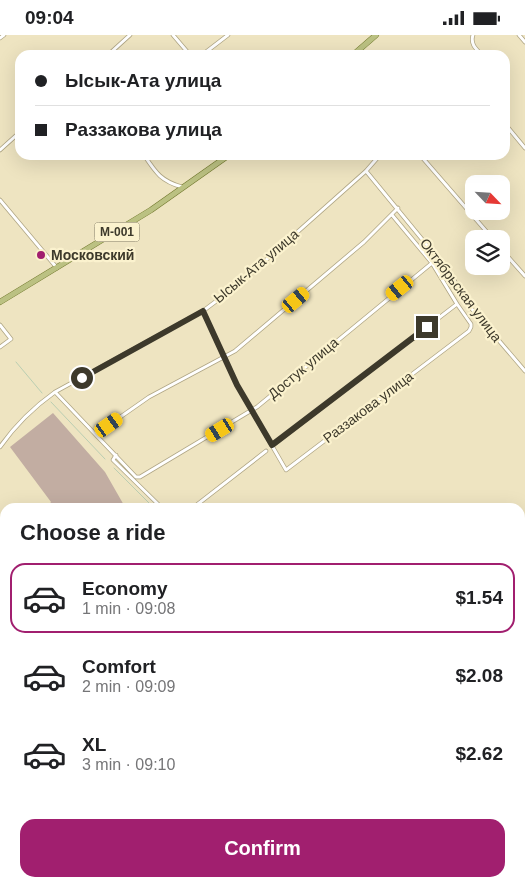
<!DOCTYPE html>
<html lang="en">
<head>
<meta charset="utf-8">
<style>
  :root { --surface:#fff; --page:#f2f2f2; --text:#202124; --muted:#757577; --line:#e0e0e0; --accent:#a11f6f }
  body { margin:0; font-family:Helvetica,sans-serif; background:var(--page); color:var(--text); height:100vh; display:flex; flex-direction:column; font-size:19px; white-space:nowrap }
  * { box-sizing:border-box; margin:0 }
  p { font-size:16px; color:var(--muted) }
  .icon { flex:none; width:28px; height:28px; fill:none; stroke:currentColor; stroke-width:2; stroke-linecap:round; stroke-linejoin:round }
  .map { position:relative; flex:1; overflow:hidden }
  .panel { position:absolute; left:0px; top:468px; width:525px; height:384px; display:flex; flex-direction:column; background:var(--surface); border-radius:15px 15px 0 0; box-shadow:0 5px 20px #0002 }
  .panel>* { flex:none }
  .hud { position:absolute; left:15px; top:15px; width:495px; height:110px; border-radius:15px; box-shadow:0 5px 20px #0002; display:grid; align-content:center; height:110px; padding:0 20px; background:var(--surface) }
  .needle { width:32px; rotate:115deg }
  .fabs { position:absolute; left:465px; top:140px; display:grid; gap:10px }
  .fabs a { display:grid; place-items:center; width:45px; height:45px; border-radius:10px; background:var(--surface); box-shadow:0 5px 20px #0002; font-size:25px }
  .end { position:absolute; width:22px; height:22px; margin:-11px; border:6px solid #3d392b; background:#fff; box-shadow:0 0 0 2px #fff }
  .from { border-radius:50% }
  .car { position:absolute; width:15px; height:30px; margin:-15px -8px; border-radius:6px; box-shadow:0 0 4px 1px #0007; background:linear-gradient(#f5c518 24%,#345 0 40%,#f5c518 0 76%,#345 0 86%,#f5c518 0) }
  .hud b { display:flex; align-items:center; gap:18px; height:48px; font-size:19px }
  .hud b+b { border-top:1px solid var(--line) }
  .hud i { width:12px; height:12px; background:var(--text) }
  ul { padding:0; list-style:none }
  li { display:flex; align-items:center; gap:15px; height:70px; margin:0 10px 8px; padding:0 10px; border:2px solid transparent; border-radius:15px }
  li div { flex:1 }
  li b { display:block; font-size:19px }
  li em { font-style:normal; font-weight:700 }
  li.selected { border-color:var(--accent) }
  li>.icon { width:45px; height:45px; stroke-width:1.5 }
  h2 { padding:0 20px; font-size:22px; line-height:60px }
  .action { display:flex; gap:10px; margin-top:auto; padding:10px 20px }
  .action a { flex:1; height:58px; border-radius:15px; background:var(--accent); color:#fff; font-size:20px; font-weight:700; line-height:58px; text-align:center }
  .status { display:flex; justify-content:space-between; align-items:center; height:35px; padding:0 25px; background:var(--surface); direction:ltr }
  .status svg { height:14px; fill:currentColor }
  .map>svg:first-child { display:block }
  .green { fill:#c2ada2 }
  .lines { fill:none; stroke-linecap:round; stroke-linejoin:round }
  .stream { stroke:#baceb2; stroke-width:1 }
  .street-casing { stroke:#afa584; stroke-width:4.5 }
  .primary-casing { stroke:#71772d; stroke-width:6 }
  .street { stroke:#fff; stroke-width:3 }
  .primary { stroke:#bbc182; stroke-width:5 }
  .route { stroke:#3d392b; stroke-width:6 }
  .poi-dot { fill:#a11f6f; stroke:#fbf2ce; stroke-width:2 }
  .labels { text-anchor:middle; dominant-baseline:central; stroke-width:4.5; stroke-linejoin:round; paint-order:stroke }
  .shield { fill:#fbf2ce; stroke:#76705c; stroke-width:1 }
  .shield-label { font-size:12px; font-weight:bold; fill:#3d392b }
  .poi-label { font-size:14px; font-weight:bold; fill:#3d392b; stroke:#fbf2ce; text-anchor:start }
  .street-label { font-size:14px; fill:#3d392b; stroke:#fbf2ce }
</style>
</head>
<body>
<div class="status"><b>09:04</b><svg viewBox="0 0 49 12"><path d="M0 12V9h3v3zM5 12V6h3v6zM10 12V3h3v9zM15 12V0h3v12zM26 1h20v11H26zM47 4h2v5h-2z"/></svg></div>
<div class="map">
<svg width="525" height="851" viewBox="0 0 525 851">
  <rect width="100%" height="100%" fill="#eee4c1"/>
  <!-- green -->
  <path class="green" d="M 53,378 L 105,437 L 125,472 L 47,472 L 51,467 L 10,412 Z
    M 5,526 L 5,578 C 0,562 0,540 5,526 Z
    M 43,846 L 157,846 L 160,851 L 43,851 Z"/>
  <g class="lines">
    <!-- stream -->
    <path class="stream" d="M 16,327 L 42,358
      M 51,367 L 105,424
      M 114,433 L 153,472
      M 0,768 L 5,745
      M 0,837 L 5,839
      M 476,846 L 480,851"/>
    <defs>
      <path id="street" d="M 173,0 L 190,20
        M 473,0 C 470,9 476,14 482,20
        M 519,0 L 525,7
        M 0,3 L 4,0
        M 108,20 L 130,0
        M 202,20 L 228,0
        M 505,89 L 525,113
        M 0,115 L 20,97
        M 144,120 C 156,138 161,146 182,152
        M 420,120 L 493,204
        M 366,136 L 449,237 L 471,273 L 525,336
        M 0,165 L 57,233
        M 501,214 L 525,241
        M 203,276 L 237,350 L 286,435 L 469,296 L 471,292 L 471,289 L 457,269
        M 0,290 L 11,304 L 0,312
        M 55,357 L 136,442 L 140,442 L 257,372 L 432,228
        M 96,399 L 149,362 L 235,316 L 364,207 L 398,173
        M 272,411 L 457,269 L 432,228 L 392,180
        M 0,412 C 14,392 34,372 55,357 L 203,276 L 239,249 L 366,136 L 380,120
        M 116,420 L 113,425 L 161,472
        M 194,472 L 266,416
        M 0,594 L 5,598
        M 0,653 L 5,653
        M 0,729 L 5,699
        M 175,846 L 179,851"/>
      <path id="primary" d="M 353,20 L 376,0
        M 0,267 L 151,175 L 229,120"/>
    </defs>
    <!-- street casing -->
    <use href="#street" class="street-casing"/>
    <!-- primary casing -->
    <use href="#primary" class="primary-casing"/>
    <!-- street -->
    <use href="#street" class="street"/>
    <!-- primary -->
    <use href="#primary" class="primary"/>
  </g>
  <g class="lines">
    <!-- route -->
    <path class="route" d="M 82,343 L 203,276 L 237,350 L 272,410 L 427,292"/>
  </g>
  <!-- markers -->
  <circle class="poi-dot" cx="41" cy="220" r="5"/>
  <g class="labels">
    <!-- shield labels -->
    <rect class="shield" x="94.5" y="187.5" width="45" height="19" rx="4"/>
    <g class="shield-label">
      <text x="117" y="197">М-001</text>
    </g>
    <!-- poi labels -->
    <g class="poi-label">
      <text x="51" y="220">Московский</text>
    </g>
    <!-- street labels -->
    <g class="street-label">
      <text transform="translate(256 231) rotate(-40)">Ысык-Ата улица</text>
      <text transform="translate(461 255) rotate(53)">Октябрьская улица</text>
      <text transform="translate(303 333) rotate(-40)">Достук улица</text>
      <text transform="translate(368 372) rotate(-37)">Раззакова улица</text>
    </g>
  </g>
</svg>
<div class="fabs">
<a><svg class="needle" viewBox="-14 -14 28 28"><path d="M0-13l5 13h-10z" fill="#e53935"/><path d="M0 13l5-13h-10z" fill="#757577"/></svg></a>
<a><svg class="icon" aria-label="layers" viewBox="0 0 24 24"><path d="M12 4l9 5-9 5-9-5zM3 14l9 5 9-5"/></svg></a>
</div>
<i class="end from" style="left:82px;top:343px"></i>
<i class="end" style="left:427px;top:292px"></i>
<i class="car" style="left:400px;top:253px;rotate:231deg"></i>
<i class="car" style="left:296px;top:265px;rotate:50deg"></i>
<i class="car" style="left:109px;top:390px;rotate:55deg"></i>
<i class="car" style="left:220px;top:395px;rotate:239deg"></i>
<div class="hud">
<b><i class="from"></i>Ысык-Ата улица</b>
<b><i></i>Раззакова улица</b>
</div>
<section class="panel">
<h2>Choose a ride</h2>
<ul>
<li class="selected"><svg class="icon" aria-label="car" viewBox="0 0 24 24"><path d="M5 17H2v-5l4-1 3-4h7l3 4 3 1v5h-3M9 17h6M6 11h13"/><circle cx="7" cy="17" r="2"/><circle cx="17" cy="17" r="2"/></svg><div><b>Economy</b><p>1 min · 09:08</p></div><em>$1.54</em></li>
<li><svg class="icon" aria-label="car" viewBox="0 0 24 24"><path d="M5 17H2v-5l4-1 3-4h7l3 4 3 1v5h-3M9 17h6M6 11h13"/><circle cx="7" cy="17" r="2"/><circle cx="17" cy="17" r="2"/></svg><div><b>Comfort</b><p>2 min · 09:09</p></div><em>$2.08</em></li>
<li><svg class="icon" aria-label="car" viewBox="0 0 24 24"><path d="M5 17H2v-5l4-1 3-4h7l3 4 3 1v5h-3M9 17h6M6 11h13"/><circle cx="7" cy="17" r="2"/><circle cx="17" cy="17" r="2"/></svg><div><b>XL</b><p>3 min · 09:10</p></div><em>$2.62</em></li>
</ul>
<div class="action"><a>Confirm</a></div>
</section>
</div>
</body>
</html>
